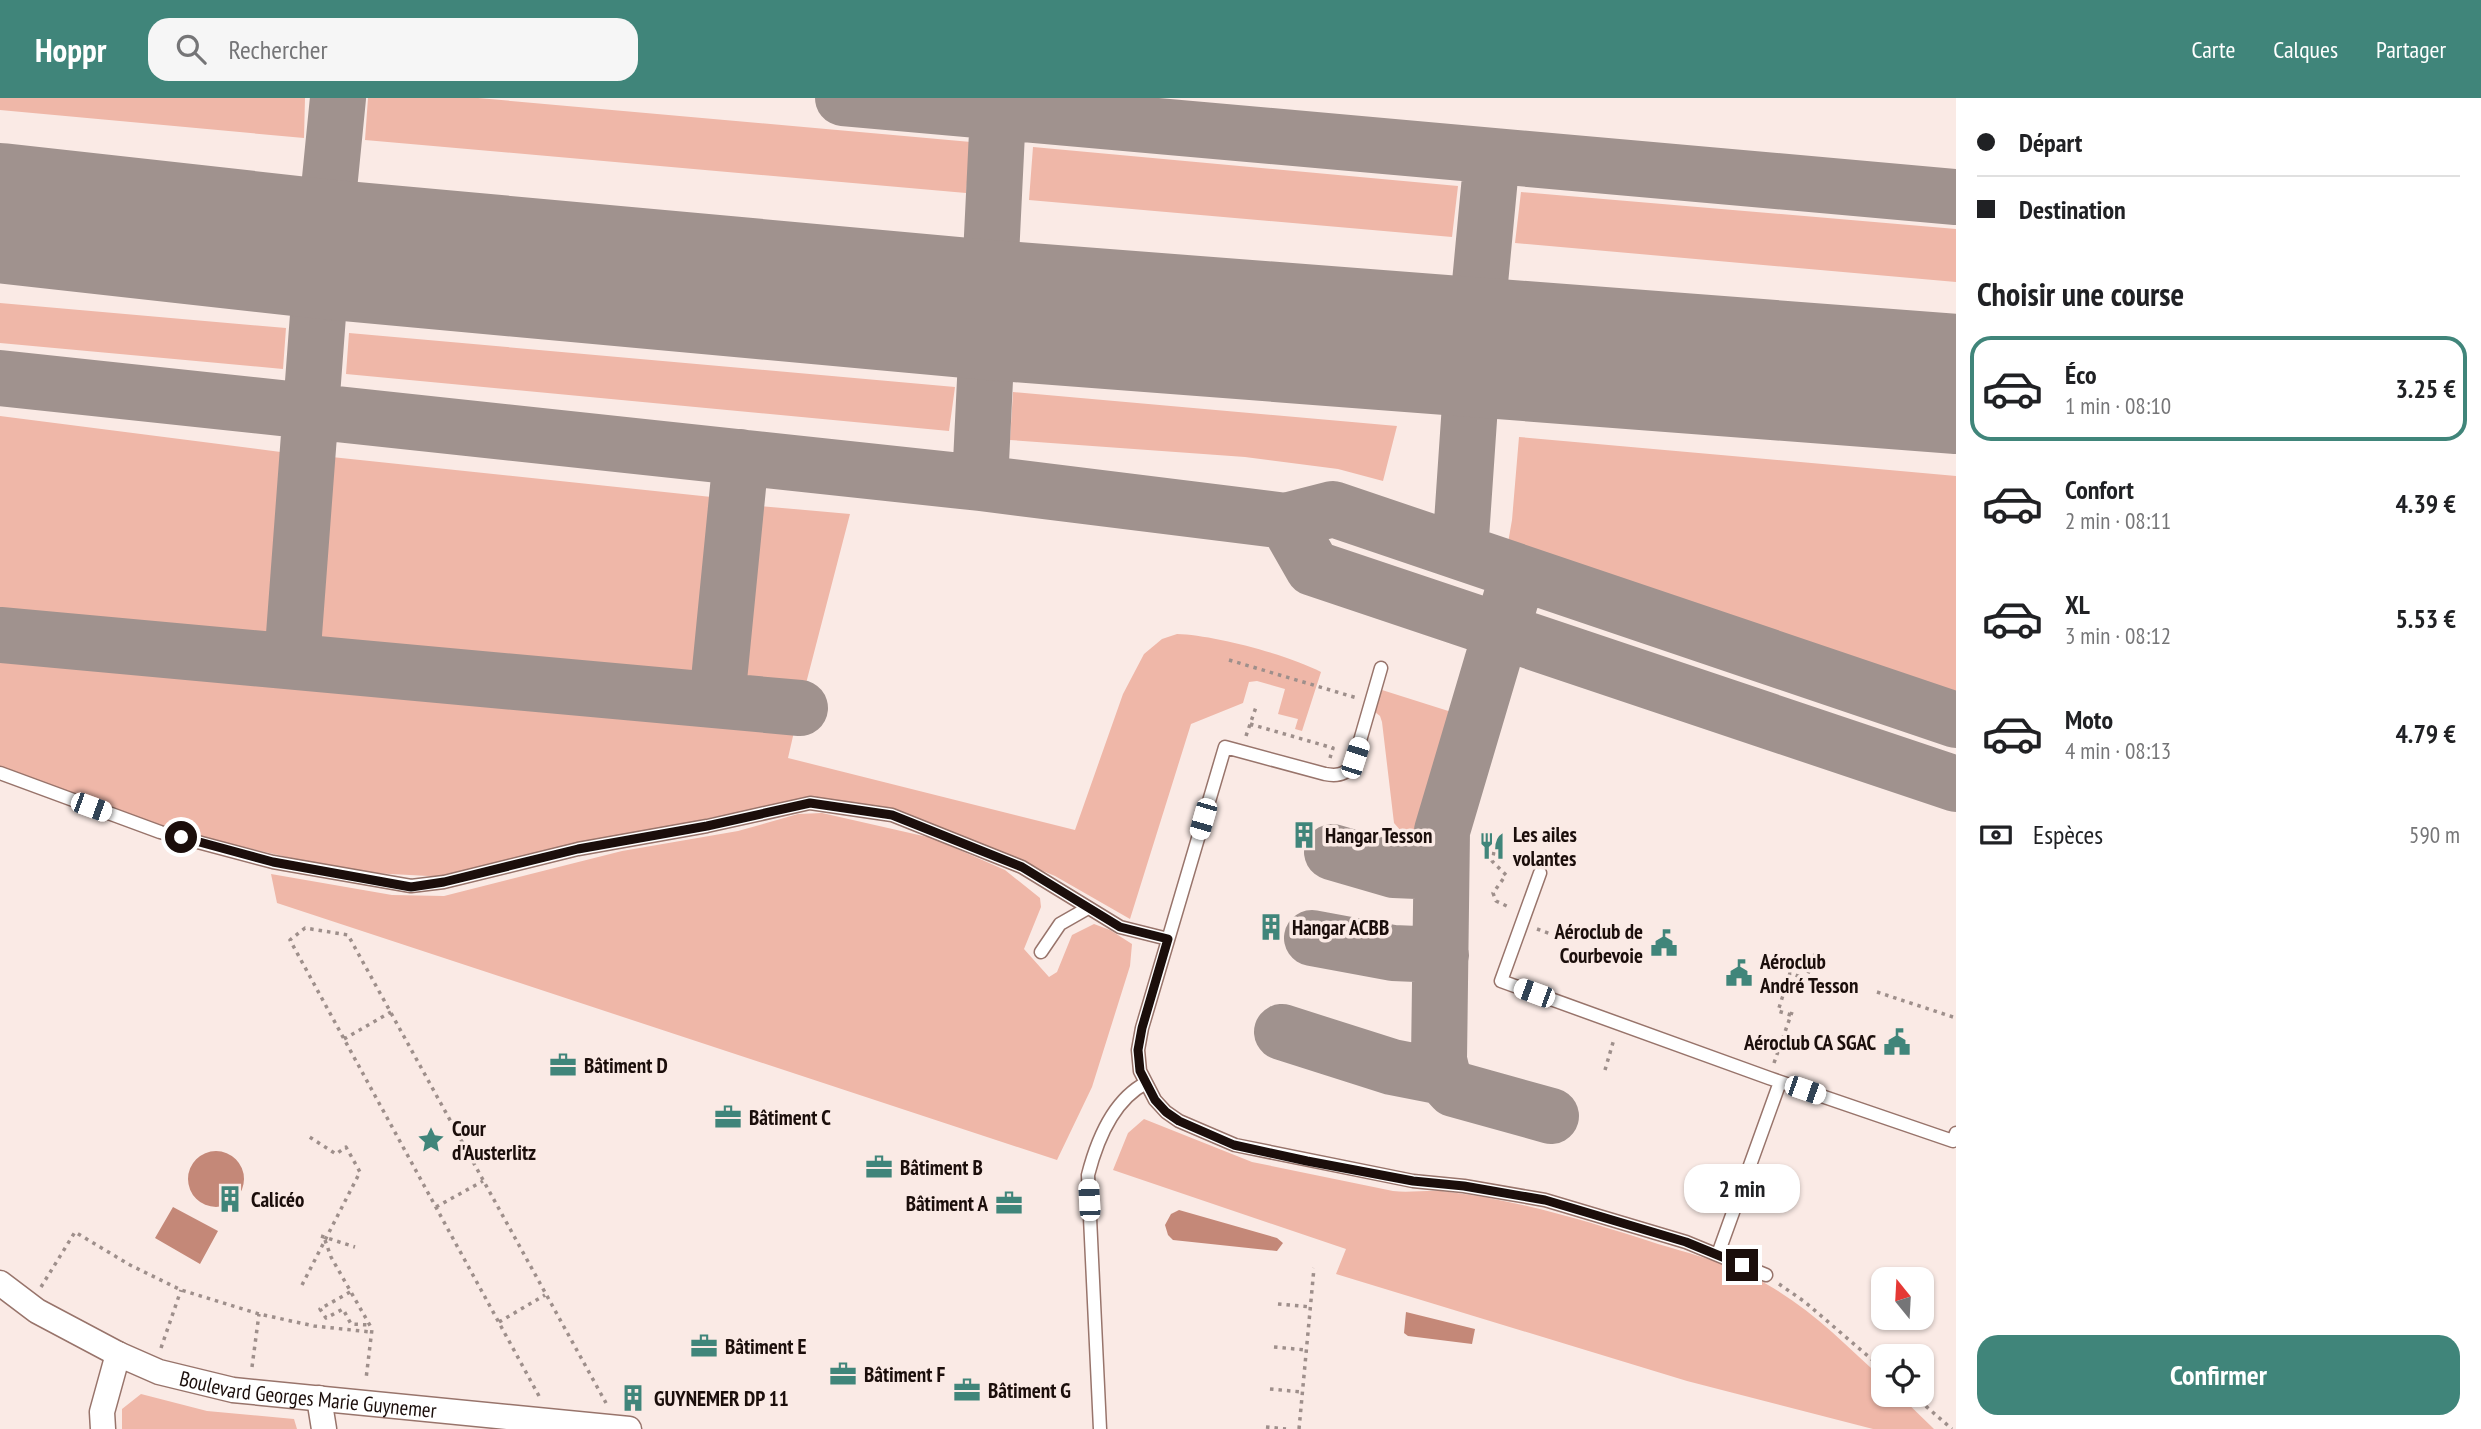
<!DOCTYPE html>
<html lang="fr">
<head>
<meta charset="utf-8">
<style>
  :root { --surface:#fff; --page:#f6f6f6; --text:#202124; --muted:#757577; --line:#e0e0e0; --accent:#40857a }
  body { margin:0; font-family:"PT Sans Narrow",sans-serif; background:var(--page); color:var(--text); height:100vh; display:flex; flex-direction:column; font-size:26px; white-space:nowrap }
  * { box-sizing:border-box; margin:0 }
  p { font-size:23px; color:var(--muted) }
  .icon { flex:none; width:38px; height:38px; fill:none; stroke:currentColor; stroke-width:2; stroke-linecap:round; stroke-linejoin:round }
  .map { position:relative; flex:1; overflow:hidden }
  .side { display:flex; flex-direction:column; background:var(--surface); width:525px }
  .side>* { flex:none }
  .banner { display:grid; align-content:center; height:154px; padding:0 21px; background:var(--surface) }
  .needle { width:46px; rotate:342deg }
  .controls { position:absolute; left:1871px; top:1169px; display:grid; gap:14px }
  .controls a { display:grid; place-items:center; width:63px; height:63px; border-radius:14px; background:var(--surface); box-shadow:0 2px 5px #0004; font-size:35px }
  .end { position:absolute; width:32px; height:32px; margin:-16px; border:9px solid #1b0e0b; background:#fff; box-shadow:0 0 0 4px #fff }
  .from { border-radius:50% }
  .bubble { position:absolute; height:49px; border-radius:21px; background:var(--surface); box-shadow:0 2px 5px #0004; font-size:23px; font-weight:800; line-height:49px; text-align:center }
  .car { position:absolute; width:21px; height:42px; margin:-21px -10px; border-radius:9px; box-shadow:0 0 5px 2px #0007; background:linear-gradient(#fff 24%,#345 0 40%,#fff 0 76%,#345 0 86%,#fff 0) }
  .banner b { display:flex; align-items:center; gap:24px; height:66px; font-size:26px }
  .banner b+b { border-top:2px solid var(--line) }
  .banner i { width:18px; height:18px; background:var(--text) }
  ul { padding:0; list-style:none }
  li { display:flex; align-items:center; gap:21px; height:105px; margin:0 14px 10px; padding:0 7px; border:4px solid transparent; border-radius:21px }
  li div { flex:1 }
  li b { display:block; font-size:26px }
  li em { font-style:normal; font-weight:800 }
  li.selected { border-color:var(--accent) }
  li>.icon { width:63px; height:63px; stroke-width:1.5 }
  h2 { padding:0 21px; font-size:32px; line-height:84px }
  .pay { display:flex; align-items:center; gap:18px; height:77px; padding:0 21px; font-size:26px }
  .pay p { margin-inline-start:auto }
  .primary-button { display:flex; gap:14px; margin-top:auto; padding:14px 21px }
  .primary-button a { flex:1; height:80px; border-radius:21px; background:var(--accent); color:#fff; font-size:28px; font-weight:800; line-height:80px; text-align:center }
  header { display:flex; align-items:center; gap:42px; box-sizing:border-box; height:98px; padding:0 35px; background:var(--accent); color:#fff }
  header strong { font-size:33px }
  nav { display:flex; gap:38px; margin-inline-start:auto; font-size:24px }
  .search { width:490px; height:63px; background:var(--page); display:flex; align-items:center; gap:18px; box-sizing:border-box; padding:0 24px; border-radius:21px; color:var(--muted); font-size:26px }
  main { display:flex; flex:1; min-height:0 }
  .map>svg:first-child { display:block }
  .green { fill:#efb7a8 }
  .water { fill:#c48878 }
  .lines { fill:none; stroke-linecap:round; stroke-linejoin:round }
  .taxiway { stroke:#a0928e; stroke-width:56 }
  .runway { stroke:#a0928e; stroke-width:140 }
  .lane-casing { stroke:#98746b; stroke-width:15 }
  .street-casing { stroke:#98746b; stroke-width:27 }
  .path { stroke:#9e8f8b; stroke-width:3.5; stroke-dasharray:3.5 5; stroke-linecap:butt }
  .lane { stroke:#fff; stroke-width:12 }
  .street { stroke:#fff; stroke-width:24 }
  .route { stroke:#1b0e0b; stroke-width:9 }
  .labels { text-anchor:middle; dominant-baseline:central; stroke-width:7; stroke-linejoin:round; paint-order:stroke }
  .poi-label { font-size:21px; font-weight:bold; fill:#1b0e0b; stroke:#faeae5; text-anchor:start }
  .street-label { font-size:21px; fill:#1b0e0b; stroke:#faeae5 }
</style>
</head>
<body>
<header>
<strong>Hoppr</strong>
<div class="search"><svg class="icon" aria-label="search" viewBox="0 0 24 24"><circle cx="10" cy="10" r="6"/><path d="M15 15l6 6"/></svg>Rechercher</div>
<nav><a>Carte</a><a>Calques</a><a>Partager</a></nav>
</header>
<main>
<div class="map">
<svg width="1956" height="1331" viewBox="0 0 1956 1331">
  <rect width="100%" height="100%" fill="#faeae5"/>
  <!-- green -->
  <path class="green" d="M 0,0 L 305,0 L 304,40 L 0,12 Z
    M 368,0 L 478,0 L 971,44 L 966,95 L 365,42 Z
    M 1033,49 L 1458,88 L 1452,139 L 1029,102 Z
    M 1521,94 L 1956,131 L 1956,184 L 1515,145 Z
    M 0,205 L 286,230 L 283,271 L 0,245 Z
    M 349,235 L 955,289 L 949,333 L 346,276 Z
    M 1013,294 L 1397,328 L 1383,383 L 1338,371 L 1245,359 L 1010,342 Z
    M 0,318 L 296,356 L 290,440 L 275,547 L 0,525 Z
    M 1519,339 L 1956,378 L 1956,609 L 1506,456 L 1512,422 Z
    M 322,358 L 721,400 L 727,404 L 707,590 L 307,550 Z
    M 749,407 L 850,416 L 803,597 L 731,590 Z
    M 1177,536 C 1214,537 1289,557 1321,574 L 1302,633 L 1295,631 L 1298,621 L 1278,616 L 1285,591 L 1257,583 L 1249,584 L 1243,605 L 1191,626 L 1130,821 L 1055,778 L 915,720 L 804,701 L 656,731 L 447,779 L 353,774 L 169,732 L 0,669 L 0,552 L 796,625 L 788,660 L 1075,732 L 1123,596 L 1144,556 L 1162,541 Z
    M 1382,592 L 1461,617 L 1435,709 L 1430,739 L 1401,733 L 1394,725 L 1382,624 L 1380,618 L 1375,614 Z
    M 822,715 L 932,740 L 1005,772 L 1040,800 L 1041,809 L 1024,851 L 1049,879 L 1057,874 L 1072,837 L 1094,826 L 1110,832 L 1132,846 L 1130,868 L 1092,989 L 1057,1062 L 277,805 L 271,776 L 392,797 L 444,798 L 622,753 L 738,733 L 798,716 Z
    M 1144,1021 L 1252,1064 L 1393,1093 C 1409,1095 1425,1092 1441,1093 C 1515,1101 1587,1123 1658,1146 C 1695,1157 1735,1167 1768,1187 C 1811,1211 1847,1248 1883,1281 L 1883,1297 L 1899,1297 L 1934,1331 L 1873,1331 L 1687,1283 L 1336,1176 L 1346,1151 L 1113,1072 L 1128,1035 Z
    M 141,1296 L 207,1313 L 294,1321 L 297,1331 L 122,1331 L 122,1311 Z"/>
  <!-- water -->
  <path class="water" d="M188 1081a28 28 0 1 1 56 0a28 28 0 1 1-56 0Z
    M 173,1109 L 218,1133 L 200,1166 L 155,1140 Z
    M 1179,1112 L 1277,1140 L 1283,1145 L 1277,1153 L 1173,1142 L 1168,1137 L 1165,1127 L 1171,1116 Z
    M 1406,1214 L 1475,1231 L 1472,1246 L 1408,1238 L 1404,1235 Z"/>
  <g class="lines">
    <!-- taxiway -->
    <path class="taxiway" d="M 843,0 L 1956,99
      M 0,280 L 980,385 L 1286,423 L 1333,411 L 1956,622
      M 980,385 L 998,14
      M 1286,423 L 1313,470 L 1956,686
      M 1460,454 L 1474,248 L 1492,58
      M 1512,497 L 1442,733 L 1439,962 L 1443,979 L 1454,991 L 1551,1018
      M 0,537 L 800,610
      M 292,563 L 323,151 L 338,0
      M 717,602 L 741,359
      M 1332,754 L 1394,772 L 1441,774
      M 1312,840 L 1393,855 L 1441,857
      M 1282,934 L 1392,969 L 1443,979"/>
    <!-- runway -->
    <path class="runway" d="M 0,115 L 323,151 L 989,212 L 1956,286"/>
    <defs>
      <path id="lane" d="M 1381,570 L 1355,660 C 1349,675 1341,679 1325,676 L 1225,649 L 1142,930 L 1138,952 L 1140,973 L 1155,1002 L 1166,1014 L 1179,1023 L 1235,1047 L 1413,1083 L 1464,1088 L 1545,1102 L 1686,1144 L 1766,1177
        M 0,675 L 160,734 L 273,764 L 411,788 L 444,784 L 578,751 L 707,728 L 810,705 L 892,717 L 1022,769 L 1120,829 L 1168,841
        M 1540,775 L 1501,883 L 1769,980 L 1953,1043 L 1956,1035
        M 1041,854 L 1060,826 L 1088,810
        M 1718,1156 L 1780,984
        M 1100,1331 L 1088,1077 C 1097,1042 1113,1002 1146,985"/>
      <g id="street">
        <path id="s1" d="M 0,1185 L 37,1213 L 118,1256 L 159,1274 L 233,1292 L 629,1331"/>
        <path d="M 319,1300 L 324,1331"/>
        <path d="M 103,1331 L 102,1314 L 118,1256"/>
      </g>
    </defs>
    <!-- lane casing -->
    <use href="#lane" class="lane-casing"/>
    <!-- street casing -->
    <use href="#street" class="street-casing"/>
    <!-- path -->
    <path class="path" d="M 1229,562 L 1357,600
      M 1250,626 L 1333,650 L 1330,660
      M 1246,638 L 1256,609
      M 1494,754 L 1492,763 L 1506,777 L 1493,795 L 1496,803 L 1511,810
      M 1537,831 L 1562,840 L 1565,834
      M 1877,894 L 1956,920
      M 1791,917 L 1778,913 L 1790,875 L 1806,881 L 1815,856
      M 344,941 L 391,914
      M 1774,965 L 1792,914
      M 1605,972 L 1614,941
      M 436,1109 L 483,1083
      M 321,1138 L 355,1149
      M 325,1142 L 331,1159 L 372,1231 L 366,1281
      M 1779,1186 L 1805,1204 L 1883,1271
      M 302,1187 L 360,1074 L 346,1049 L 336,1056 L 308,1038
      M 41,1189 L 75,1134 L 130,1167 L 181,1192 L 259,1216 L 314,1228 L 371,1234
      M 350,1194 L 320,1211 L 326,1220 L 343,1211 L 351,1226 L 370,1227
      M 1278,1206 L 1311,1209
      M 499,1224 L 545,1197
      M 1274,1249 L 1306,1252
      M 161,1250 L 181,1192
      M 252,1269 L 259,1216
      M 1270,1291 L 1302,1294
      M 1913,1297 L 1952,1331
      M 539,1298 L 290,842 L 305,830 L 348,837 L 606,1305
      M 1266,1329 L 1286,1331
      M 1299,1331 L 1314,1170"/>
    <!-- lane -->
    <use href="#lane" class="lane"/>
    <!-- street -->
    <use href="#street" class="street"/>
  </g>
  <g class="lines">
    <!-- route -->
    <path class="route" d="M 181,739 L 273,764 L 411,789 L 444,784 L 578,751 L 707,728 L 810,705 L 892,717 L 1022,769 L 1120,829 L 1168,841 L 1142,930 L 1138,952 L 1140,973 L 1155,1002 L 1166,1014 L 1179,1023 L 1234,1047 L 1307,1063 L 1413,1083 L 1464,1088 L 1545,1102 L 1686,1144 L 1742,1167"/>
  </g>
  <!-- icons -->
  <defs>
    <symbol id="building-bare" viewBox="-9 -9 18 18"><path d="M-4-6H4V6H1V3H-1V6H-4ZM-2.5-4.3h1.7v1.8h-1.7ZM.8-4.3h1.7v1.8H.8ZM-2.5-1h1.7V.8h-1.7ZM.8-1h1.7V.8H.8Z" fill="#40857a" stroke="#faeae5" stroke-width="2.5" paint-order="stroke"/></symbol>
    <symbol id="restaurant-bare" viewBox="-9 -9 18 18"><path d="M-5-6h1v4h1v-4h1v4h1v-4h1v5L-1.5 .5V6h-2V.5L-5-1ZM5-6V6H3V1.5H1.5Q1.5-4 5-6Z" fill="#40857a" stroke="#faeae5" stroke-width="2.5" paint-order="stroke"/></symbol>
    <symbol id="civic-bare" viewBox="-9 -9 18 18"><path d="M-.6-6.5H3V-4.5H.6V-3L4-1V1h2V6H-6V1h2V-1L-.6-3ZM-1.2 2.5V6h2.4V2.5Z" fill="#40857a" stroke="#faeae5" stroke-width="2.5" paint-order="stroke"/></symbol>
    <symbol id="office-bare" viewBox="-9 -9 18 18"><path d="M-6-3h4V-5.5h4V-3h4V5H-6ZM-1-4.5V-3h2v-1.5ZM-6 0V1H6V0Z" fill="#40857a" stroke="#faeae5" stroke-width="2.5" paint-order="stroke"/></symbol>
    <symbol id="sight-bare" viewBox="-9 -9 18 18"><path d="M0-6L1.8-2.2L6-1.7L2.9 1.2L3.7 5.4L0 3.3L-3.7 5.4L-2.9 1.2L-6-1.7L-1.8-2.2Z" fill="#40857a" stroke="#faeae5" stroke-width="2.5" paint-order="stroke"/></symbol>
  </defs>
  <g fill-rule="evenodd">
    <use href="#building-bare" x="1285" y="718" width="38" height="38"/>
    <use href="#restaurant-bare" x="1473" y="729" width="38" height="38"/>
    <use href="#building-bare" x="1252" y="810" width="38" height="38"/>
    <use href="#civic-bare" x="1645" y="826" width="38" height="38"/>
    <use href="#civic-bare" x="1720" y="856" width="38" height="38"/>
    <use href="#civic-bare" x="1878" y="925" width="38" height="38"/>
    <use href="#office-bare" x="544" y="948" width="38" height="38"/>
    <use href="#office-bare" x="709" y="1000" width="38" height="38"/>
    <use href="#sight-bare" x="412" y="1023" width="38" height="38"/>
    <use href="#office-bare" x="860" y="1050" width="38" height="38"/>
    <use href="#building-bare" x="211" y="1082" width="38" height="38"/>
    <use href="#office-bare" x="990" y="1086" width="38" height="38"/>
    <use href="#office-bare" x="685" y="1229" width="38" height="38"/>
    <use href="#office-bare" x="824" y="1257" width="38" height="38"/>
    <use href="#office-bare" x="948" y="1273" width="38" height="38"/>
    <use href="#building-bare" x="614" y="1281" width="38" height="38"/>
  </g>
  <g class="labels">
    <!-- poi labels -->
    <g class="poi-label">
      <text x="1513" y="736">Les ailes<tspan x="1513" dy="24">volantes</tspan></text>
      <text x="1325" y="737">Hangar Tesson</text>
      <text x="1292" y="829">Hangar ACBB</text>
      <text x="1643" y="833" text-anchor="end">Aéroclub de<tspan x="1643" dy="24">Courbevoie</tspan></text>
      <text x="1760" y="863">Aéroclub<tspan x="1760" dy="24">André Tesson</tspan></text>
      <text x="1876" y="944" text-anchor="end">Aéroclub CA SGAC</text>
      <text x="584" y="967">Bâtiment D</text>
      <text x="749" y="1019">Bâtiment C</text>
      <text x="452" y="1030">Cour<tspan x="452" dy="24">d'Austerlitz</tspan></text>
      <text x="900" y="1069">Bâtiment B</text>
      <text x="251" y="1101">Calicéo</text>
      <text x="988" y="1105" text-anchor="end">Bâtiment A</text>
      <text x="725" y="1248">Bâtiment E</text>
      <text x="864" y="1276">Bâtiment F</text>
      <text x="988" y="1292">Bâtiment G</text>
      <text x="654" y="1300">GUYNEMER DP 11</text>
    </g>
    <!-- street labels -->
    <g class="street-label">
      <text stroke="none"><textPath href="#s1" startOffset="334">Boulevard Georges Marie Guynemer</textPath></text>
    </g>
  </g>
</svg>
<div class="controls">
<a><svg class="needle" viewBox="-14 -14 28 28"><path d="M0-13l5 13h-10z" fill="#e53935"/><path d="M0 13l5-13h-10z" fill="#757577"/></svg></a>
<a><svg class="icon" aria-label="locate" viewBox="0 0 24 24"><circle cx="12" cy="12" r="6"/><path d="M12 2v4M12 18v4M2 12h4M18 12h4"/></svg></a>
</div>
<i class="end from" style="left:181px;top:739px"></i>
<i class="end" style="left:1742px;top:1167px"></i>
<div class="bubble" style="left:1684px;top:1066px;width:116px">2 min</div>
<i class="car" style="left:1355px;top:660px;rotate:18deg"></i>
<i class="car" style="left:91px;top:709px;rotate:110deg"></i>
<i class="car" style="left:1203px;top:721px;rotate:196deg"></i>
<i class="car" style="left:1534px;top:895px;rotate:290deg"></i>
<i class="car" style="left:1805px;top:992px;rotate:109deg"></i>
<i class="car" style="left:1089px;top:1102px;rotate:357deg"></i>
</div>
<section class="side">
<div class="banner">
<b><i class="from"></i>Départ</b>
<b><i></i>Destination</b>
</div>
<h2>Choisir une course</h2>
<ul>
<li class="selected"><svg class="icon" aria-label="car" viewBox="0 0 24 24"><path d="M5 17H2v-5l4-1 3-4h7l3 4 3 1v5h-3M9 17h6M6 11h13"/><circle cx="7" cy="17" r="2"/><circle cx="17" cy="17" r="2"/></svg><div><b>Éco</b><p>1 min · 08:10</p></div><em>3.25 €</em></li>
<li><svg class="icon" aria-label="car" viewBox="0 0 24 24"><path d="M5 17H2v-5l4-1 3-4h7l3 4 3 1v5h-3M9 17h6M6 11h13"/><circle cx="7" cy="17" r="2"/><circle cx="17" cy="17" r="2"/></svg><div><b>Confort</b><p>2 min · 08:11</p></div><em>4.39 €</em></li>
<li><svg class="icon" aria-label="car" viewBox="0 0 24 24"><path d="M5 17H2v-5l4-1 3-4h7l3 4 3 1v5h-3M9 17h6M6 11h13"/><circle cx="7" cy="17" r="2"/><circle cx="17" cy="17" r="2"/></svg><div><b>XL</b><p>3 min · 08:12</p></div><em>5.53 €</em></li>
<li><svg class="icon" aria-label="car" viewBox="0 0 24 24"><path d="M5 17H2v-5l4-1 3-4h7l3 4 3 1v5h-3M9 17h6M6 11h13"/><circle cx="7" cy="17" r="2"/><circle cx="17" cy="17" r="2"/></svg><div><b>Moto</b><p>4 min · 08:13</p></div><em>4.79 €</em></li>
</ul>
<div class="pay"><svg class="icon" aria-label="cash" viewBox="0 0 24 24"><path d="M3 7h18v10H3z"/><circle cx="12" cy="12" r="2"/></svg>Espèces<p>590 m</p></div>
<div class="primary-button"><a>Confirmer</a></div>
</section>
</main>
</body>
</html>
